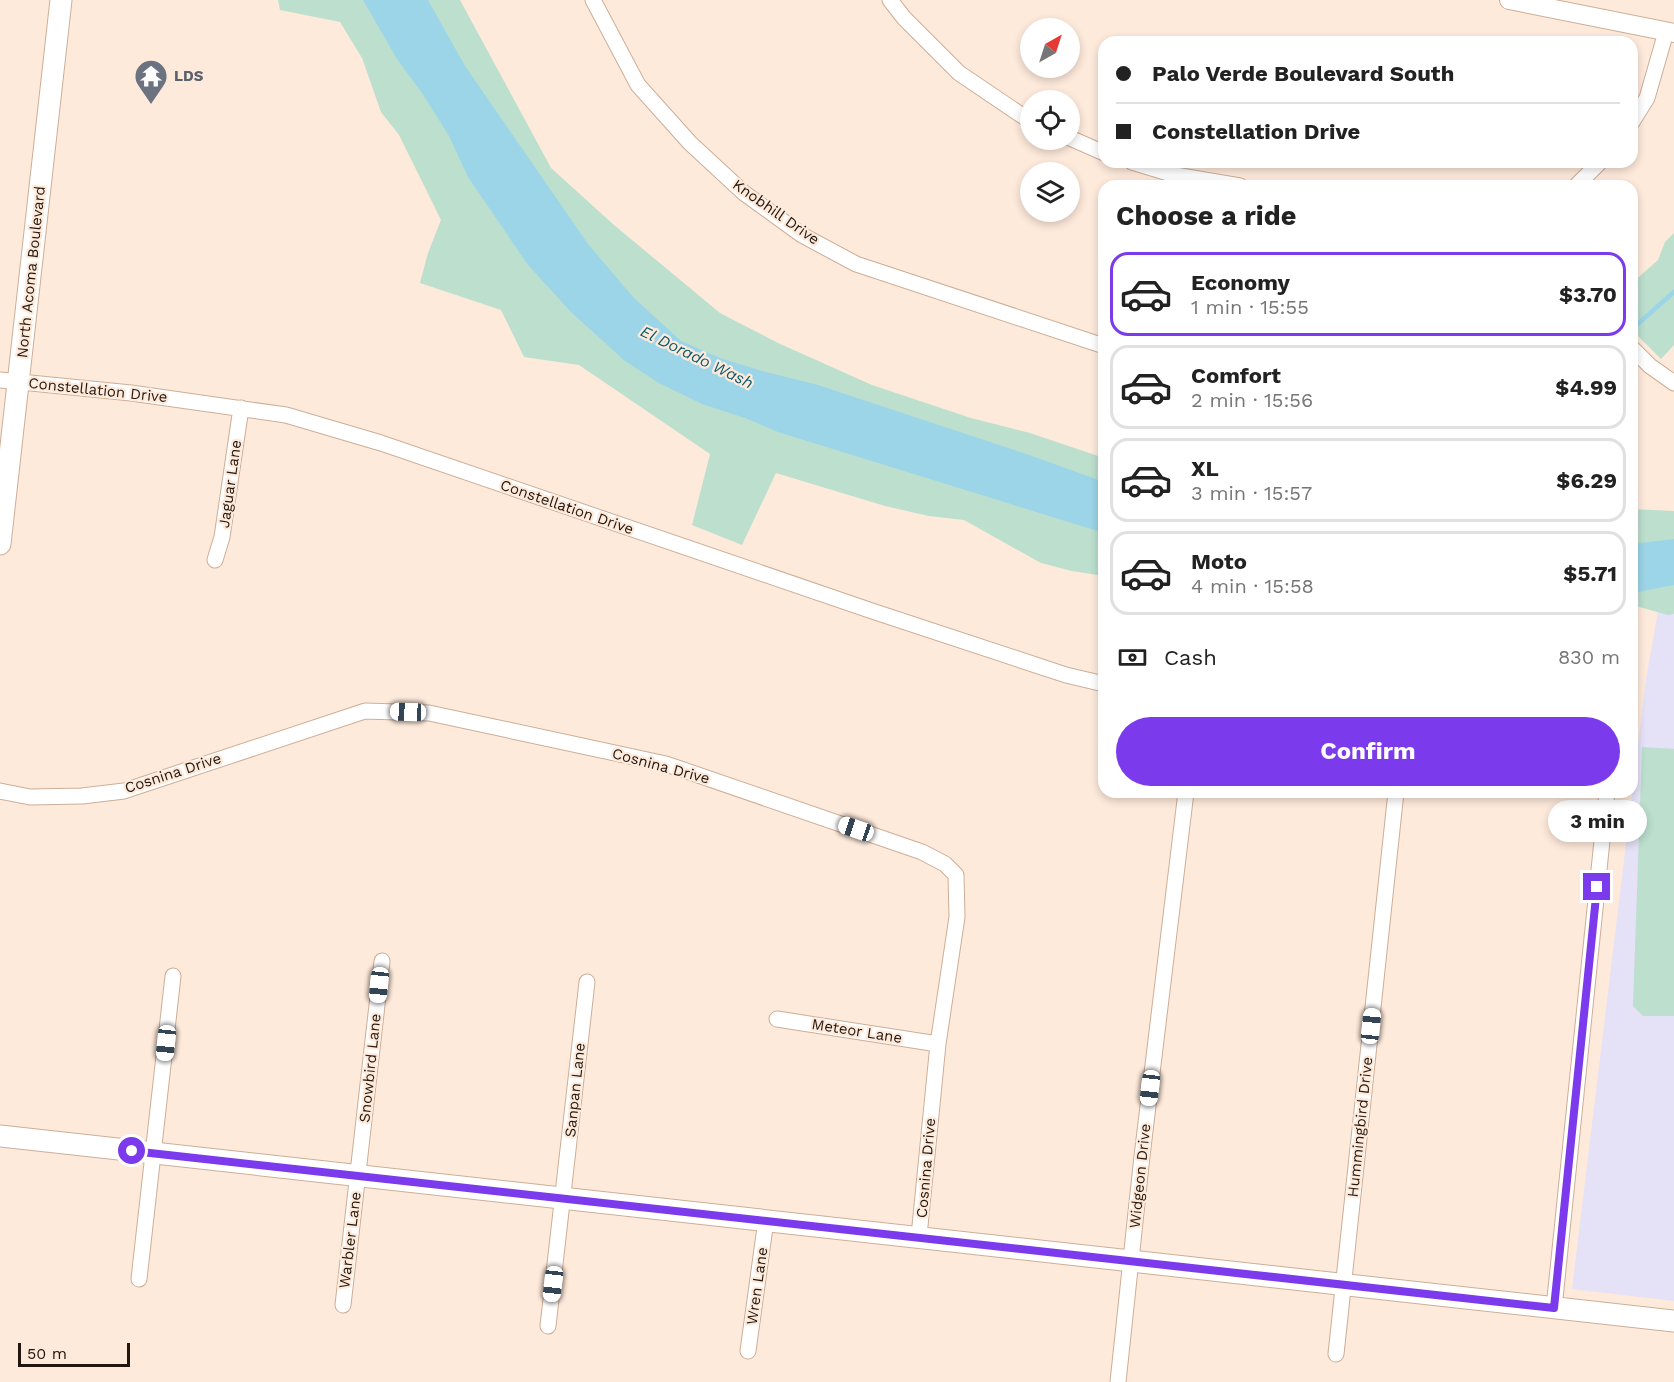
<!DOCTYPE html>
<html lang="en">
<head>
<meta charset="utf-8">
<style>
  :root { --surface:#fff; --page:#f2f2f2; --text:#222; --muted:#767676; --line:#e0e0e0; --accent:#7c3aed }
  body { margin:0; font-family:"Work Sans",sans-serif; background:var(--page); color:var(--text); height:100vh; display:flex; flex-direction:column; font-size:22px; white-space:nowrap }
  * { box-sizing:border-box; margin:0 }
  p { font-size:20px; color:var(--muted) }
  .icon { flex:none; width:33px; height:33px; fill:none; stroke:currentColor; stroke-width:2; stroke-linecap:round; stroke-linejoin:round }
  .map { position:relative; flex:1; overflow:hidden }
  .side { position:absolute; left:1098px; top:180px; width:540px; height:618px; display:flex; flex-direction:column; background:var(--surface); border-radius:18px; box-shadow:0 3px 9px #0003 }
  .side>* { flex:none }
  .guide { position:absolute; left:1098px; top:36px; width:540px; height:132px; border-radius:18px; box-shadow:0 3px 9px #0003; display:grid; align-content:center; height:132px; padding:0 18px; background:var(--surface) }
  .needle { width:39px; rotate:39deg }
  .controls { position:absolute; left:1020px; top:18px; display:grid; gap:12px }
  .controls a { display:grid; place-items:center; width:60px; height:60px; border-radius:50%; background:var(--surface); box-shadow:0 3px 9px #0003; font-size:30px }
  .scale { position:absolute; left:18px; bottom:15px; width:112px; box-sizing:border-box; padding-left:6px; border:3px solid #22170e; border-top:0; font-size:16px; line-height:21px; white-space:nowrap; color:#22170e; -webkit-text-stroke:4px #feeadb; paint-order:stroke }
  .end { position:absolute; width:27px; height:27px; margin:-14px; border:8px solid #7c3aed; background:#fff; box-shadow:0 0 0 3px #fff }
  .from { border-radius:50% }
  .bubble { position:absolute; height:42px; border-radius:21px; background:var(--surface); box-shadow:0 3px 9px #0003; font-size:20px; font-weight:700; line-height:42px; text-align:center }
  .car { position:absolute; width:18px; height:36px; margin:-18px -9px; border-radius:8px; box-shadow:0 0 4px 2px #0007; background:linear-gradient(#fff 24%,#345 0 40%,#fff 0 76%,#345 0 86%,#fff 0) }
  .guide b { display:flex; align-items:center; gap:21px; height:57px; font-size:22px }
  .guide b+b { border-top:2px solid var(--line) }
  .guide i { width:15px; height:15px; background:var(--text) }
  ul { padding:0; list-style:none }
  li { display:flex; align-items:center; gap:18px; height:84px; margin:0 12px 9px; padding:0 6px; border:3px solid var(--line); border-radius:18px }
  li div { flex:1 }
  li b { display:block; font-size:22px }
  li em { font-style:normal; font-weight:700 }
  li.active { border-color:var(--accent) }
  li>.icon { width:54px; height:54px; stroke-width:1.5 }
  h2 { padding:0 18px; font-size:27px; line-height:72px }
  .pay { display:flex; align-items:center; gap:15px; height:66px; padding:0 18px; font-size:22px }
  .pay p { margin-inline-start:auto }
  .cta { display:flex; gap:12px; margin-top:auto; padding:12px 18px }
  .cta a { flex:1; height:69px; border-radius:36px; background:var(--accent); color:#fff; font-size:24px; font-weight:700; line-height:69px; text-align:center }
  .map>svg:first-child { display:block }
  .education { fill:#e5e1f7 }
  .green { fill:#bcdfce }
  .water { fill:#9cd5e7 }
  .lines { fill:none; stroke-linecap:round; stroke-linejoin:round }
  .stream { stroke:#9cd5e7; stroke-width:4.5 }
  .minor-casing { stroke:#cdae97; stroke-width:17 }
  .tertiary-casing { stroke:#cdae97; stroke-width:20 }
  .secondary-casing { stroke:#cdae97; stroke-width:23 }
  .minor { stroke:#fff; stroke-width:15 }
  .tertiary { stroke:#fff; stroke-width:18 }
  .secondary { stroke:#fff; stroke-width:21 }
  .route { stroke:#7c3aed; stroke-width:8 }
  .labels { text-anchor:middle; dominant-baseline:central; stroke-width:4.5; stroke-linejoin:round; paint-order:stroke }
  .worship-label { font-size:15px; font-weight:bold; fill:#5b616d; stroke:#feeadb; text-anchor:start }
  .street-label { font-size:15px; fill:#22170e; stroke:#feeadb }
  .water-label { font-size:16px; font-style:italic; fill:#0b596c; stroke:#feeadb }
</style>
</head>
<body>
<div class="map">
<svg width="1674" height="1382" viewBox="0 0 1674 1382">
  <rect width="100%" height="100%" fill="#feeadb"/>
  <!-- education -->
  <path class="education" d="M 1674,521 L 1674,1301 L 1572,1289 L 1646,679 Z"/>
  <!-- green -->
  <path class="green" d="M 278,0 L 460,0 L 551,168 L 614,225 L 720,313 L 778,343 L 872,385 L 971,418 L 1030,433 L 1104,458 L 1104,576 L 1072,571 L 1041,563 L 964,520 L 929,516 L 885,506 L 776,473 L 742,545 L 692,525 L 710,454 L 579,365 L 524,357 L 501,310 L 420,283 L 428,253 L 441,220 L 399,135 L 381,112 L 362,58 L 340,22 L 280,10 Z
    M 1674,233 L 1674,345 L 1661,359 L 1632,330 L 1632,283 L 1658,260 L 1665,242 Z
    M 1632,509 L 1674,511 L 1674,614 L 1668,615 L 1632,605 Z
    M 1642,747 L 1674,749 L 1674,1016 L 1643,1016 L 1633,1006 Z"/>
  <!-- water -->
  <path class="water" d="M 363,0 L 428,0 L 465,66 L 588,244 L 633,297 L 681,341 L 720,358 L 762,371 L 818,385 L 1032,456 L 1104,482 L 1104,533 L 778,432 L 745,418 L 702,404 L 659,383 L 625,361 L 571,312 L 528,265 L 468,177 L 449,136 L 422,93 L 397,59 Z
    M 1674,539 L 1674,585 L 1632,593 L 1632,544 Z"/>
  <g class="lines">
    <!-- stream -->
    <path class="stream" d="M 1632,329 L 1674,292"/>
    <defs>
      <path id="minor" d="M 593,0 L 638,85 L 690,143 L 744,193 L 802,235 L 856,264 L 1104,346
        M 890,0 L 904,18 L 959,73 L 1030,121
        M 1632,122 L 1647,98 L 1666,32
        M 1070,138 L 1104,153
        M 1132,162 L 1175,175 L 1240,186
        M 1576,186 L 1600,162
        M 1632,348 L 1650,366 L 1674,383
        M 0,380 L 131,393 L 286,415 L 381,443 L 875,612 L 1066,675 L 1104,684
        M 215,560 L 222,537 L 241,408
        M 0,791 L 30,797 L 82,796 L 124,791 L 365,711 L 429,713 L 666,764 L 922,852 L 945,864 L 956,875 L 957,917 L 938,1044 L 919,1236
        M 777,1019 L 938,1044
        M 139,1279 L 173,976
        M 343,1305 L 382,961
        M 1554,1308 L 1607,792
        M 548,1326 L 587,982
        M 748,1351 L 766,1220
        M 1336,1354 L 1396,792
        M 1118,1382 L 1142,1156 L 1186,792"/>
      <path id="tertiary" d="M 1509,0 L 1674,33"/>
      <path id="secondary" d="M 0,544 L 61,0
        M 0,1136 L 1674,1321"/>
    </defs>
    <!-- minor casing -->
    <use href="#minor" class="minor-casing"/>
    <!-- tertiary casing -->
    <use href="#tertiary" class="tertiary-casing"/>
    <!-- secondary casing -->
    <use href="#secondary" class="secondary-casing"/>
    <!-- minor -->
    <use href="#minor" class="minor"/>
    <!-- tertiary -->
    <use href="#tertiary" class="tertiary"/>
    <!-- secondary -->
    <use href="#secondary" class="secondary"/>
  </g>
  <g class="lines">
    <!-- route -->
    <path class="route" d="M 132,1151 L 1554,1308 L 1597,887"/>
  </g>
  <!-- icons -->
  <defs>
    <symbol id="temple-pin" viewBox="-11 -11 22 30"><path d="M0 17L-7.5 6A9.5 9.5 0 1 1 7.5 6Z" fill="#6b7280" stroke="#feeadb"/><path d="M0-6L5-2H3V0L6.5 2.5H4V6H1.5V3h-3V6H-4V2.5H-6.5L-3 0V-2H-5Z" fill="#fff"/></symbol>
  </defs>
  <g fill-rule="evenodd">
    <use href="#temple-pin" x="132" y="57" width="38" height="52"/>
  </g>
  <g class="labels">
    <!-- worship labels -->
    <g class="worship-label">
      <text x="174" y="76">LDS</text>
    </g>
    <!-- street labels -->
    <g class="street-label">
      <text transform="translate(776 212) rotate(35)">Knobhill Drive</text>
      <text transform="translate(31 272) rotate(-84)">North Acoma Boulevard</text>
      <text transform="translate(98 390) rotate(6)">Constellation Drive</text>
      <text transform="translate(230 484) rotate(-82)">Jaguar Lane</text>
      <text transform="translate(567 507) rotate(19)">Constellation Drive</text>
      <text transform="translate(661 766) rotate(15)">Cosnina Drive</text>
      <text transform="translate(173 773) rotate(-18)">Cosnina Drive</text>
      <text transform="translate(857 1031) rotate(9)">Meteor Lane</text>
      <text transform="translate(370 1068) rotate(-84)">Snowbird Lane</text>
      <text transform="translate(575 1090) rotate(-84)">Sanpan Lane</text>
      <text transform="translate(1360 1127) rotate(-84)">Hummingbird Drive</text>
      <text transform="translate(926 1168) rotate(-85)">Cosnina Drive</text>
      <text transform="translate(1140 1176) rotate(-84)">Widgeon Drive</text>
      <text transform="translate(350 1240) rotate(-83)">Warbler Lane</text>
      <text transform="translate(757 1286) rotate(-82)">Wren Lane</text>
    </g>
    <!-- water labels -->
    <g class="water-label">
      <text transform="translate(697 357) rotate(26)">El Dorado Wash</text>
    </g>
  </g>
</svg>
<div class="controls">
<a><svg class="needle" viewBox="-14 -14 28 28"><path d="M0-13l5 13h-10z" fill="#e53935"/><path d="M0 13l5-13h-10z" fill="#767676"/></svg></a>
<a><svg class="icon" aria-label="locate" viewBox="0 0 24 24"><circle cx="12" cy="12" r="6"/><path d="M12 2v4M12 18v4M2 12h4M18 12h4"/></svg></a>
<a><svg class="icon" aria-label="layers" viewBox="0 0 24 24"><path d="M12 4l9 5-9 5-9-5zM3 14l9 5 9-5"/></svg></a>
</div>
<div class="scale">50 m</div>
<i class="end from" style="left:132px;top:1151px"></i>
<i class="end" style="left:1597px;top:887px"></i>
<div class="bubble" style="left:1548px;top:800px;width:99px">3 min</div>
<i class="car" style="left:408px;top:712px;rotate:272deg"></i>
<i class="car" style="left:856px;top:829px;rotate:289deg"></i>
<i class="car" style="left:379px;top:985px;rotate:186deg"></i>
<i class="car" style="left:1371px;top:1026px;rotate:6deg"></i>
<i class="car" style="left:166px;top:1043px;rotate:186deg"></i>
<i class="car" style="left:1150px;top:1088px;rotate:187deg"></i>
<i class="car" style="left:553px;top:1284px;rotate:187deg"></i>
<div class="guide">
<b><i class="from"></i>Palo Verde Boulevard South</b>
<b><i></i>Constellation Drive</b>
</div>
<section class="side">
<h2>Choose a ride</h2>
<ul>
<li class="active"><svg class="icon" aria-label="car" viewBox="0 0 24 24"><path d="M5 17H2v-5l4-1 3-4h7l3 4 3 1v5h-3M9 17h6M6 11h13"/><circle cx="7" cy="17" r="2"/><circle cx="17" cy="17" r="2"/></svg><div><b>Economy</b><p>1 min · 15:55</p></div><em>$3.70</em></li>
<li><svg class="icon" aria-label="car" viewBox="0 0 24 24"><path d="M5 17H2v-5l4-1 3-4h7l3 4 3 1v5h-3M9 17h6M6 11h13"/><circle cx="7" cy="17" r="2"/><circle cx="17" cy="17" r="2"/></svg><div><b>Comfort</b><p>2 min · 15:56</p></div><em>$4.99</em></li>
<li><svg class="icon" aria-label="car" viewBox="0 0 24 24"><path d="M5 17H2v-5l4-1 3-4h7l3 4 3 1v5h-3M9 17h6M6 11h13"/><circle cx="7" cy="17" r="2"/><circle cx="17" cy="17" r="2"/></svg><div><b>XL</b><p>3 min · 15:57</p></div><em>$6.29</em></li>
<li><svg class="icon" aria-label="car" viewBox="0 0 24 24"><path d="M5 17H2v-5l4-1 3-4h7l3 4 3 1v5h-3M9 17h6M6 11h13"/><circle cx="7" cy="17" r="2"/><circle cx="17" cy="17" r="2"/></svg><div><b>Moto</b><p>4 min · 15:58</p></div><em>$5.71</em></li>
</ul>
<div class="pay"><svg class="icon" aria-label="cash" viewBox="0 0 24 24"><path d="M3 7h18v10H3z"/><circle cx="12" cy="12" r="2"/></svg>Cash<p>830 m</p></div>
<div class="cta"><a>Confirm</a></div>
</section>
</div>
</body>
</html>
